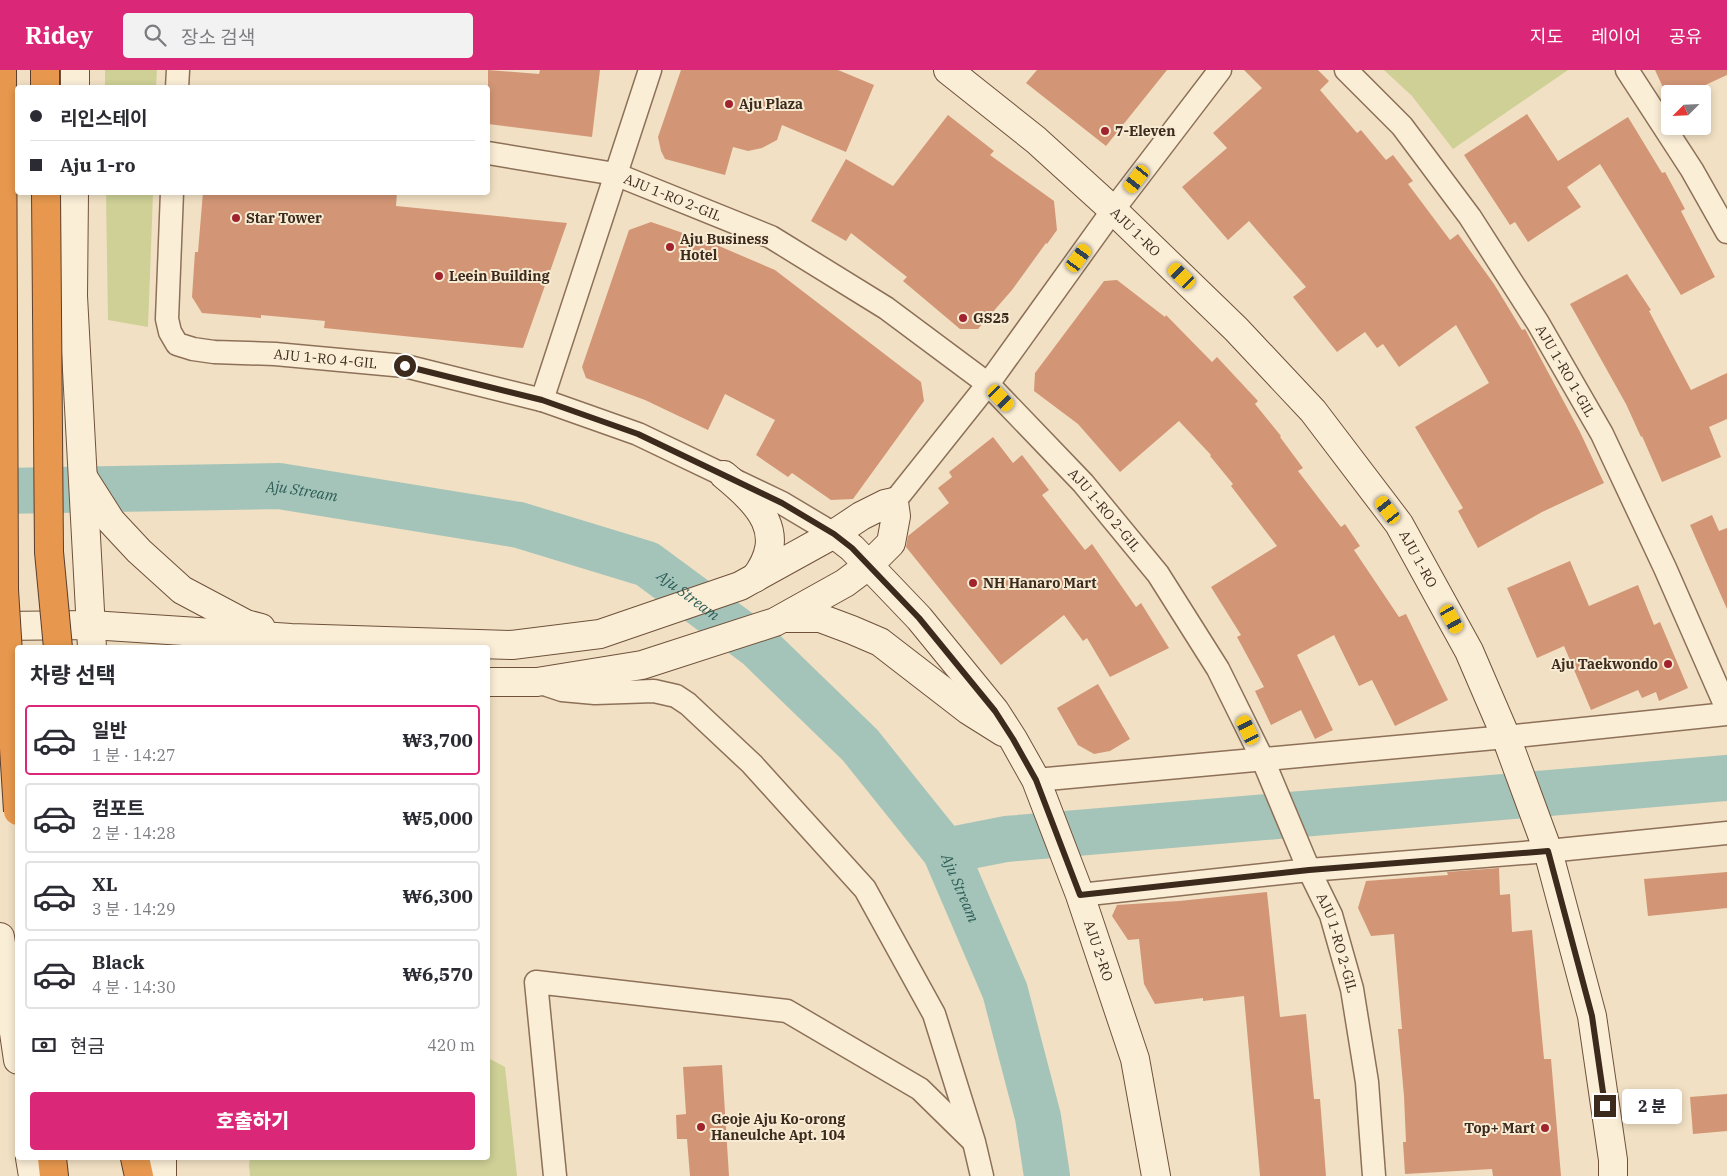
<!DOCTYPE html>
<html lang="ko">
<head>
<meta charset="utf-8">
<style>
  :root { --surface:#fff; --page:#f2f2f3; --text:#2b2b33; --muted:#7c7c81; --line:#e1e1e2; --accent:#db2777 }
  body { margin:0; font-family:"IBM Plex Serif","Noto Sans KR",serif; background:var(--page); color:var(--text); height:100vh; display:flex; flex-direction:column; font-size:19px; white-space:nowrap }
  * { box-sizing:border-box; margin:0 }
  p { font-size:16px; color:var(--muted) }
  .icon { flex:none; width:28px; height:28px; fill:none; stroke:currentColor; stroke-width:2; stroke-linecap:round; stroke-linejoin:round }
  .map { position:relative; flex:1; overflow:hidden }
  .sheet { position:absolute; left:15px; top:575px; width:475px; height:515px; display:flex; flex-direction:column; background:var(--surface); border-radius:5px; box-shadow:0 2px 8px #0003 }
  .sheet>* { flex:none }
  .banner { position:absolute; left:15px; top:15px; width:475px; height:110px; border-radius:5px; box-shadow:0 2px 8px #0003; display:grid; align-content:center; height:110px; padding:0 15px; background:var(--surface) }
  .needle { width:32px; rotate:246deg }
  .controls { position:absolute; left:1661px; top:15px; display:grid; gap:10px }
  .controls a { display:grid; place-items:center; width:50px; height:50px; border-radius:5px; background:var(--surface); box-shadow:0 2px 8px #0003; font-size:25px }
  .end { position:absolute; width:22px; height:22px; margin:-11px; border:6px solid #3c2a1d; background:#fff; box-shadow:0 0 0 2px #fff }
  .from { border-radius:50% }
  .bubble { position:absolute; height:35px; border-radius:5px; background:var(--surface); box-shadow:0 2px 8px #0003; font-size:16px; font-weight:800; line-height:35px; text-align:center }
  .car { position:absolute; width:15px; height:30px; margin:-15px -8px; border-radius:6px; box-shadow:0 0 4px 1px #0007; background:linear-gradient(#f5c518 24%,#345 0 40%,#f5c518 0 76%,#345 0 86%,#f5c518 0) }
  .banner b { display:flex; align-items:center; gap:18px; height:48px; font-size:19px }
  .banner b+b { border-top:1px solid var(--line) }
  .banner i { width:12px; height:12px; background:var(--text) }
  ul { padding:0; list-style:none }
  li { display:flex; align-items:center; gap:15px; height:70px; margin:0 10px 8px; padding:0 5px; border:2px solid var(--line); border-radius:5px }
  li div { flex:1 }
  li b { display:block; font-size:19px }
  li em { font-style:normal; font-weight:800 }
  li.current { border-color:var(--accent) }
  li>.icon { width:45px; height:45px; stroke-width:1.5 }
  h2 { padding:0 15px; font-size:22px; line-height:60px }
  .pay { display:flex; align-items:center; gap:12px; height:55px; padding:0 15px; font-size:19px }
  .pay p { margin-inline-start:auto }
  .primary-button { display:flex; gap:10px; margin-top:auto; padding:10px 15px }
  .primary-button a { flex:1; height:58px; border-radius:5px; background:var(--accent); color:#fff; font-size:20px; font-weight:800; line-height:58px; text-align:center }
  header { display:flex; align-items:center; gap:30px; box-sizing:border-box; height:70px; padding:0 25px; background:var(--accent); color:#fff }
  header strong { font-size:24px }
  nav { display:flex; gap:28px; margin-inline-start:auto; font-size:18px }
  .search { width:350px; height:45px; background:var(--page); display:flex; align-items:center; gap:12px; box-sizing:border-box; padding:0 18px; border-radius:5px; color:var(--muted); font-size:19px }
  .map>svg:first-child { display:block }
  .green { fill:#ced096 }
  .lines { fill:none; stroke-linecap:round; stroke-linejoin:round }
  .river { stroke:#a5c4b9; stroke-width:46 }
  .building { fill:#d29676 }
  .street-casing { stroke:#8d7058; stroke-width:25 }
  .secondary-casing { stroke:#6f513b; stroke-width:30 }
  .highway-casing { stroke:#5b3f2d; stroke-width:30 }
  .street { stroke:#fbeed7; stroke-width:22 }
  .secondary { stroke:#fbeed7; stroke-width:28 }
  .highway { stroke:#e7984e; stroke-width:28 }
  .highway-bridge-casing { stroke:#5b3f2d; stroke-width:30; stroke-linecap:butt }
  .highway-bridge { stroke:#e7984e; stroke-width:28 }
  .route { stroke:#3c2a1d; stroke-width:6 }
  .poi-dot { fill:#a1232d; stroke:#f8ebd3; stroke-width:2 }
  .labels { text-anchor:middle; dominant-baseline:central; stroke-width:4; stroke-linejoin:round; paint-order:stroke }
  .poi-label { font-size:14px; font-weight:bold; fill:#3c2a1d; stroke:#f8ebd3; text-anchor:start }
  .street-label { font-size:14px; fill:#3c2a1d; stroke:#f8ebd3 }
  .water-label { font-size:15px; font-style:italic; fill:#2b5d56; stroke:#f8ebd3 }
</style>
</head>
<body>
<header>
<strong>Ridey</strong>
<div class="search"><svg class="icon" aria-label="search" viewBox="0 0 24 24"><circle cx="10" cy="10" r="6"/><path d="M15 15l6 6"/></svg>장소 검색</div>
<nav><a>지도</a><a>레이어</a><a>공유</a></nav>
</header>
<div class="map">
<svg width="1727" height="1106" viewBox="0 0 1727 1106">
  <rect width="100%" height="100%" fill="#f1e0c3"/>
  <!-- green -->
  <path class="green" d="M 105,0 L 157,0 L 156,17 L 105,17 Z
    M 1384,0 L 1568,0 L 1453,79 L 1412,26 Z
    M 106,123 L 153,123 L 148,257 L 108,250 Z
    M 488,988 L 505,997 L 517,1106 L 250,1106 L 249,1095 L 250,1088 L 488,1088 Z"/>
  <g class="lines">
    <!-- river -->
    <g class="river">
      <path id="s1" d="M 0,421 L 279,416 L 519,455 L 647,494 L 758,576 L 860,675 L 945,781 L 1005,921 L 1038,1047 L 1047,1106"/>
      <path d="M 945,781 L 1006,769 L 1727,708"/>
    </g>
  </g>
  <!-- building -->
  <path class="building" d="M 488,0 L 539,4 L 540,0 L 600,0 L 592,67 L 488,54 Z
    M 681,0 L 838,0 L 874,15 L 846,82 L 782,55 L 777,70 L 762,78 L 748,81 L 733,77 L 725,105 L 665,89 L 661,81 L 658,67 Z
    M 1037,0 L 1167,0 L 1106,76 L 1026,13 Z
    M 1244,0 L 1318,0 L 1329,11 L 1320,20 L 1357,63 L 1361,60 L 1386,90 L 1393,85 L 1413,111 L 1408,114 L 1450,170 L 1458,164 L 1494,214 L 1522,260 L 1525,259 L 1580,362 L 1604,413 L 1542,442 L 1478,478 L 1458,441 L 1463,438 L 1415,357 L 1489,313 L 1456,255 L 1399,297 L 1383,274 L 1377,278 L 1365,262 L 1337,282 L 1293,227 L 1306,217 L 1249,151 L 1228,170 L 1182,117 L 1227,78 L 1213,63 L 1262,18 Z
    M 1655,0 L 1727,0 L 1727,5 L 1686,24 L 1666,24 Z
    M 1527,44 L 1558,91 L 1628,47 L 1662,103 L 1665,102 L 1685,139 L 1681,141 L 1715,207 L 1681,225 L 1600,94 L 1567,117 L 1581,137 L 1528,172 L 1515,152 L 1510,155 L 1464,85 Z
    M 948,45 L 994,81 L 990,85 L 1054,131 L 1057,160 L 1047,174 L 1046,173 L 1012,220 L 978,259 L 960,259 L 903,211 L 907,207 L 851,163 L 846,171 L 811,151 L 846,89 L 893,116 Z
    M 203,122 L 397,122 L 396,136 L 567,153 L 523,278 L 324,258 L 325,251 L 261,245 L 261,248 L 202,243 L 192,227 L 195,182 L 198,182 Z
    M 651,152 L 712,173 L 775,200 L 921,312 L 924,331 L 853,429 L 831,430 L 792,403 L 788,407 L 756,385 L 775,350 L 725,324 L 708,360 L 645,330 L 586,308 L 582,297 L 629,160 Z
    M 1627,204 L 1651,240 L 1649,241 L 1691,320 L 1727,303 L 1727,349 L 1709,357 L 1721,387 L 1662,412 L 1642,366 L 1641,367 L 1626,334 L 1570,234 Z
    M 1117,210 L 1165,247 L 1166,245 L 1212,292 L 1217,287 L 1258,331 L 1255,334 L 1281,366 L 1280,367 L 1303,398 L 1298,401 L 1341,457 L 1345,454 L 1360,476 L 1354,480 L 1399,547 L 1406,544 L 1448,630 L 1395,656 L 1372,610 L 1359,616 L 1334,565 L 1297,585 L 1333,660 L 1315,669 L 1301,640 L 1271,655 L 1255,621 L 1264,617 L 1237,567 L 1241,565 L 1211,517 L 1277,476 L 1231,416 L 1233,414 L 1210,386 L 1211,385 L 1179,351 L 1120,402 L 1078,354 L 1034,321 L 1035,303 L 1104,211 Z
    M 993,367 L 1013,393 L 1022,385 L 1049,420 L 1042,425 L 1085,480 L 1092,474 L 1136,537 L 1141,533 L 1169,578 L 1110,607 L 1087,568 L 1083,571 L 1064,545 L 1001,595 L 906,477 L 908,466 L 949,433 L 938,418 L 952,407 L 949,402 Z
    M 1712,445 L 1719,461 L 1727,458 L 1727,539 L 1690,455 Z
    M 1570,491 L 1589,536 L 1638,515 L 1654,555 L 1660,552 L 1688,618 L 1659,631 L 1656,622 L 1642,628 L 1638,620 L 1591,640 L 1564,576 L 1537,588 L 1507,518 Z
    M 1098,614 L 1130,669 L 1110,681 L 1094,684 L 1078,675 L 1057,638 Z
    M 1499,798 L 1500,825 L 1510,824 L 1512,862 L 1532,860 L 1544,989 L 1551,989 L 1561,1106 L 1493,1106 L 1492,1099 L 1405,1104 L 1403,1072 L 1406,1072 L 1404,1026 L 1398,959 L 1402,959 L 1394,864 L 1371,866 L 1358,838 L 1366,811 L 1448,805 L 1447,802 Z
    M 1727,802 L 1727,838 L 1648,846 L 1644,809 Z
    M 1267,822 L 1280,947 L 1306,944 L 1314,1029 L 1320,1029 L 1326,1106 L 1260,1106 L 1244,926 L 1203,931 L 1203,928 L 1155,934 L 1144,914 L 1139,869 L 1128,870 L 1112,846 L 1117,835 L 1179,831 Z
    M 722,995 L 729,1106 L 690,1106 L 687,1069 L 677,1069 L 676,1045 L 686,1044 L 683,997 Z
    M 1727,1024 L 1727,1061 L 1693,1064 L 1690,1027 Z"/>
  <g class="lines">
    <defs>
      <g id="street">
        <path id="s2" d="M 1346,0 L 1402,56 L 1470,147 L 1538,253 L 1602,364 L 1665,498 L 1727,639"/>
        <path d="M 1627,0 L 1692,100 L 1727,162"/>
        <path d="M 177,18 L 178,0"/>
        <path id="s3" d="M 488,83 L 615,104 L 771,167 L 886,238 L 988,314 L 1083,413 L 1158,504 L 1218,599 L 1263,690 L 1309,800 L 1331,845 L 1352,919 L 1367,1012 L 1374,1106"/>
        <path id="s4" d="M 172,122 L 167,249 L 170,262 L 177,274 L 193,279 L 214,282 L 275,284 L 405,296 L 542,330 L 638,364 L 782,433 L 834,464"/>
        <path d="M 542,330 L 650,0"/>
        <path d="M 894,432 L 988,314 L 1113,140 L 1220,0"/>
        <path d="M 541,613 L 562,620 L 595,623 L 654,621 L 676,626 L 688,634 L 752,694 L 865,819 L 934,944 L 974,1072 L 982,1106"/>
        <path d="M 1036,710 L 1506,667 L 1727,644"/>
        <path d="M 1080,825 L 1309,800 L 1548,781 L 1727,763"/>
        <path d="M 555,1106 L 536,912 L 787,941 L 920,1019 L 972,1070"/>
      </g>
      <g id="secondary">
        <path id="s5" d="M 948,0 L 1036,70 L 1113,140 L 1236,259 L 1313,341 L 1399,454 L 1469,581 L 1506,667 L 1548,781 L 1592,946 L 1613,1090 L 1613,1106"/>
        <path d="M 75,18 L 75,0"/>
        <path d="M 74,122 L 73,226 L 92,578"/>
        <path d="M 724,405 C 759,434 789,463 755,508"/>
        <path d="M 83,407 L 111,451 L 139,481 L 182,520 L 246,554 L 261,558"/>
        <path id="s6" d="M 834,464 L 852,478 L 919,548 L 995,641 L 1013,669 L 1036,710 L 1080,825 L 1135,989 L 1156,1106"/>
        <path d="M 785,548 L 820,548 L 852,560 L 880,572 L 968,640 L 1003,662"/>
        <path d="M 0,556 L 91,555 L 291,568 L 512,575 L 600,564 L 740,516 L 834,464 L 861,446 L 885,434 L 894,432 L 896,446 L 891,473 L 869,495 L 845,513 L 775,552 L 642,595 L 537,612 L 488,612"/>
        <path d="M 0,867 L 18,990"/>
        <path d="M 30,1088 L 33,1106"/>
        <path d="M 162,1088 L 162,1106"/>
      </g>
      <path id="highway" d="M 45,0 L 45,18
        M 52,1088 L 54,1106
        M 135,1088 L 139,1106"/>
    </defs>
    <!-- street casing -->
    <use href="#street" class="street-casing"/>
    <!-- secondary casing -->
    <use href="#secondary" class="secondary-casing"/>
    <!-- highway casing -->
    <use href="#highway" class="highway-casing"/>
    <!-- street -->
    <use href="#street" class="street"/>
    <!-- secondary -->
    <use href="#secondary" class="secondary"/>
    <!-- highway -->
    <use href="#highway" class="highway"/>
    <defs>
      <path id="highway-bridge" d="M 2,0 L 4,520 L 18,741
        M 46,122 L 49,482 L 58,578"/>
    </defs>
    <!-- highway-bridge casing -->
    <use href="#highway-bridge" class="highway-bridge-casing"/>
    <!-- highway-bridge -->
    <use href="#highway-bridge" class="highway-bridge"/>
  </g>
  <g class="lines">
    <!-- route -->
    <path class="route" d="M 405,296 L 542,330 L 638,364 L 782,433 L 834,464 L 852,478 L 919,548 L 995,641 L 1013,669 L 1036,710 L 1080,825 L 1309,800 L 1548,781 L 1592,946 L 1605,1036"/>
  </g>
  <!-- markers -->
  <g class="poi-dot">
    <circle cx="729" cy="34" r="5"/>
    <circle cx="1105" cy="61" r="5"/>
    <circle cx="236" cy="148" r="5"/>
    <circle cx="670" cy="177" r="5"/>
    <circle cx="439" cy="206" r="5"/>
    <circle cx="963" cy="248" r="5"/>
    <circle cx="973" cy="513" r="5"/>
    <circle cx="1668" cy="594" r="5"/>
    <circle cx="701" cy="1057" r="5"/>
    <circle cx="1545" cy="1058" r="5"/>
  </g>
  <g class="labels">
    <!-- poi labels -->
    <g class="poi-label">
      <text x="739" y="34">Aju Plaza</text>
      <text x="1115" y="61">7-Eleven</text>
      <text x="246" y="148">Star Tower</text>
      <text x="680" y="169">Aju Business<tspan x="680" dy="16">Hotel</tspan></text>
      <text x="449" y="206">Leein Building</text>
      <text x="973" y="248">GS25</text>
      <text x="983" y="513">NH Hanaro Mart</text>
      <text x="1658" y="594" text-anchor="end">Aju Taekwondo</text>
      <text x="711" y="1049">Geoje Aju Ko-orong<tspan x="711" dy="16">Haneulche Apt. 104</tspan></text>
      <text x="1535" y="1058" text-anchor="end">Top+ Mart</text>
    </g>
    <!-- street labels -->
    <g class="street-label">
      <text stroke="none"><textPath href="#s3" startOffset="191">AJU 1-RO 2-GIL</textPath></text>
      <text stroke="none"><textPath href="#s5" startOffset="248">AJU 1-RO</textPath></text>
      <text stroke="none"><textPath href="#s4" startOffset="304">AJU 1-RO 4-GIL</textPath></text>
      <text stroke="none"><textPath href="#s2" startOffset="374">AJU 1-RO 1-GIL</textPath></text>
      <text stroke="none"><textPath href="#s3" startOffset="731">AJU 1-RO 2-GIL</textPath></text>
      <text stroke="none"><textPath href="#s5" startOffset="682">AJU 1-RO</textPath></text>
      <text stroke="none"><textPath href="#s3" startOffset="1226">AJU 1-RO 2-GIL</textPath></text>
      <text stroke="none"><textPath href="#s6" startOffset="502">AJU 2-RO</textPath></text>
    </g>
    <!-- water labels -->
    <g class="water-label">
      <text stroke="none"><textPath href="#s1" startOffset="302">Aju Stream</textPath></text>
      <text stroke="none"><textPath href="#s1" startOffset="708">Aju Stream</textPath></text>
      <text stroke="none"><textPath href="#s1" startOffset="1112">Aju Stream</textPath></text>
    </g>
  </g>
</svg>
<div class="controls">
<a><svg class="needle" viewBox="-14 -14 28 28"><path d="M0-13l5 13h-10z" fill="#e53935"/><path d="M0 13l5-13h-10z" fill="#7c7c81"/></svg></a>
</div>
<i class="end from" style="left:405px;top:296px"></i>
<i class="end" style="left:1605px;top:1036px"></i>
<div class="bubble" style="left:1622px;top:1019px;width:60px">2 분</div>
<i class="car" style="left:1137px;top:109px;rotate:217deg"></i>
<i class="car" style="left:1079px;top:188px;rotate:36deg"></i>
<i class="car" style="left:1182px;top:206px;rotate:314deg"></i>
<i class="car" style="left:1001px;top:328px;rotate:136deg"></i>
<i class="car" style="left:1388px;top:440px;rotate:323deg"></i>
<i class="car" style="left:1452px;top:549px;rotate:151deg"></i>
<i class="car" style="left:1248px;top:660px;rotate:334deg"></i>
<div class="banner">
<b><i class="from"></i>리인스테이</b>
<b><i></i>Aju 1-ro</b>
</div>
<section class="sheet">
<h2>차량 선택</h2>
<ul>
<li class="current"><svg class="icon" aria-label="car" viewBox="0 0 24 24"><path d="M5 17H2v-5l4-1 3-4h7l3 4 3 1v5h-3M9 17h6M6 11h13"/><circle cx="7" cy="17" r="2"/><circle cx="17" cy="17" r="2"/></svg><div><b>일반</b><p>1 분 · 14:27</p></div><em>₩3,700</em></li>
<li><svg class="icon" aria-label="car" viewBox="0 0 24 24"><path d="M5 17H2v-5l4-1 3-4h7l3 4 3 1v5h-3M9 17h6M6 11h13"/><circle cx="7" cy="17" r="2"/><circle cx="17" cy="17" r="2"/></svg><div><b>컴포트</b><p>2 분 · 14:28</p></div><em>₩5,000</em></li>
<li><svg class="icon" aria-label="car" viewBox="0 0 24 24"><path d="M5 17H2v-5l4-1 3-4h7l3 4 3 1v5h-3M9 17h6M6 11h13"/><circle cx="7" cy="17" r="2"/><circle cx="17" cy="17" r="2"/></svg><div><b>XL</b><p>3 분 · 14:29</p></div><em>₩6,300</em></li>
<li><svg class="icon" aria-label="car" viewBox="0 0 24 24"><path d="M5 17H2v-5l4-1 3-4h7l3 4 3 1v5h-3M9 17h6M6 11h13"/><circle cx="7" cy="17" r="2"/><circle cx="17" cy="17" r="2"/></svg><div><b>Black</b><p>4 분 · 14:30</p></div><em>₩6,570</em></li>
</ul>
<div class="pay"><svg class="icon" aria-label="cash" viewBox="0 0 24 24"><path d="M3 7h18v10H3z"/><circle cx="12" cy="12" r="2"/></svg>현금<p>420 m</p></div>
<div class="primary-button"><a>호출하기</a></div>
</section>
</div>
</body>
</html>
